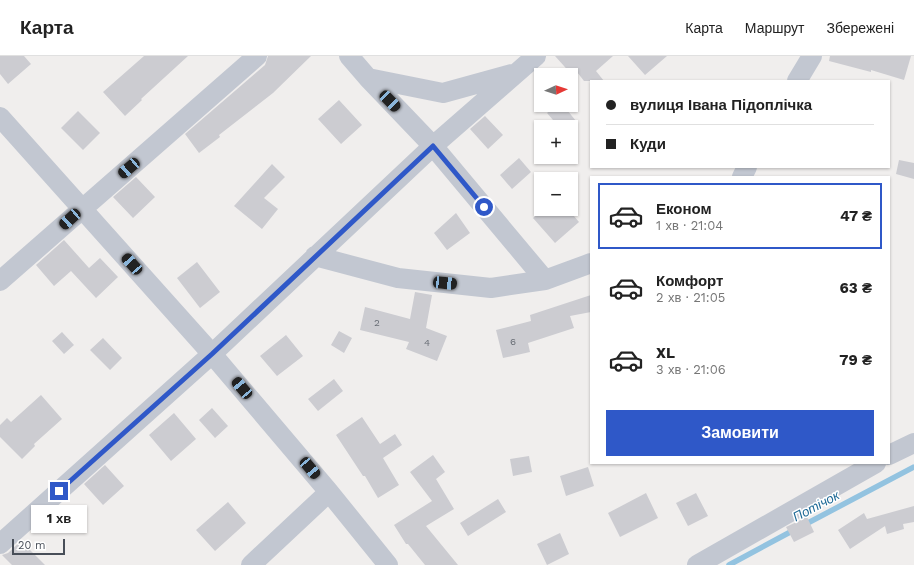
<!DOCTYPE html>
<html lang="uk">
<head>
<meta charset="utf-8">
<style>
  :root { --surface:#fff; --page:#f2f2f2; --text:#222; --muted:#767676; --line:#e0e0e0; --accent:#2f58c8 }
  body { margin:0; font-family:"Work Sans",sans-serif; background:var(--page); color:var(--text); height:100vh; display:flex; flex-direction:column; font-size:15px; white-space:nowrap }
  * { box-sizing:border-box; margin:0 }
  p { font-size:13px; color:var(--muted) }
  .icon { flex:none; width:22px; height:22px; fill:none; stroke:currentColor; stroke-width:2; stroke-linecap:round; stroke-linejoin:round }
  .map { position:relative; flex:1; overflow:hidden }
  .drawer { position:absolute; left:590px; top:120px; width:300px; height:288px; display:flex; flex-direction:column; background:var(--surface); border-radius:0px; box-shadow:0 1px 3px #0004 }
  .drawer>* { flex:none }
  .banner { position:absolute; left:590px; top:24px; width:300px; height:88px; border-radius:0px; box-shadow:0 1px 3px #0004; display:grid; align-content:center; height:88px; padding:0 16px; background:var(--surface) }
  .needle { width:26px; rotate:87deg }
  .tools { position:absolute; left:534px; top:12px; display:grid; gap:8px }
  .tools a { display:grid; place-items:center; width:44px; height:44px; border-radius:0px; background:var(--surface); box-shadow:0 1px 3px #0004; font-size:20px }
  .scale { position:absolute; left:12px; bottom:10px; width:53px; box-sizing:border-box; padding-left:4px; border:2px solid #484e58; border-top:0; font-size:11px; line-height:14px; white-space:nowrap; color:#484e58; -webkit-text-stroke:3px #fff; paint-order:stroke }
  .end { position:absolute; width:18px; height:18px; margin:-9px; border:5px solid #2f58c8; background:#fff; box-shadow:0 0 0 2px #fff }
  .from { border-radius:50% }
  .bubble { position:absolute; height:28px; border-radius:0px; background:var(--surface); box-shadow:0 1px 3px #0004; font-size:13px; font-weight:700; line-height:28px; text-align:center }
  .car { position:absolute; width:12px; height:24px; margin:-12px -6px; border-radius:5px; box-shadow:0 0 3px 1px #0007; background:linear-gradient(#222 24%,#8ab4d8 0 40%,#222 0 76%,#8ab4d8 0 86%,#222 0) }
  .banner b { display:flex; align-items:center; gap:14px; height:38px; font-size:15px }
  .banner b+b { border-top:1px solid var(--line) }
  .banner i { width:10px; height:10px; background:var(--text) }
  ul { padding:7px 0 0; list-style:none }
  li { display:flex; align-items:center; gap:12px; height:66px; margin:0 8px 6px; padding:0 8px; border:2px solid transparent; border-radius:0px }
  li div { flex:1 }
  li b { display:block; font-size:15px }
  li em { font-style:normal; font-weight:700 }
  li.selected { border-color:var(--accent) }
  li>.icon { width:36px; height:36px; stroke-width:1.5 }
  .primary-button { display:flex; gap:8px; margin-top:auto; padding:8px 16px }
  .primary-button a { flex:1; height:46px; border-radius:0px; background:var(--accent); color:#fff; font-size:16px; font-weight:700; line-height:46px; text-align:center }
  header { display:flex; align-items:center; gap:24px; box-sizing:border-box; height:56px; padding:0 20px; background:var(--surface); border-bottom:1px solid var(--line) }
  header strong { font-size:19px }
  nav { display:flex; gap:22px; margin-inline-start:auto; font-size:14px }
  .map>svg:first-child { display:block }
  .lines { fill:none; stroke-linecap:round; stroke-linejoin:round }
  .stream { stroke:#93c3e0; stroke-width:5.5 }
  .building { fill:#ccccd1 }
  .minor { stroke:#c2c7d1; stroke-width:20 }
  .route { stroke:#2f58c8; stroke-width:5 }
  .labels { text-anchor:middle; dominant-baseline:central; stroke-width:3; stroke-linejoin:round; paint-order:stroke }
  .number-label { font-size:10px; fill:#696e76 }
  .water-label { font-size:13px; font-style:italic; fill:#1d6996; stroke:#fff }
</style>
</head>
<body>
<header>
<strong>Карта</strong>
<nav><a>Карта</a><a>Маршрут</a><a>Збережені</a></nav>
</header>
<div class="map">
<svg width="914" height="509" viewBox="0 0 914 509">
  <rect width="100%" height="100%" fill="#f0eeed"/>
  <g class="lines">
    <!-- stream -->
    <path class="stream" d="M 804,469 L 914,411
      M 729,509 L 794,474"/>
  </g>
  <!-- building -->
  <path class="building" d="M 0,0 L 24,0 L 31,8 L 8,28 L 0,18 Z
    M 144,0 L 188,0 L 141,43 L 142,44 L 125,60 L 103,36 Z
    M 268,0 L 311,0 L 273,37 L 219,79 L 220,81 L 199,97 L 185,78 L 265,9 Z
    M 555,0 L 613,0 L 596,15 L 604,25 L 584,25 L 577,16 L 573,20 Z
    M 628,0 L 667,0 L 645,19 Z
    M 830,0 L 911,0 L 904,24 L 871,14 L 871,16 L 829,5 Z
    M 339,44 L 362,69 L 341,88 L 318,63 Z
    M 557,49 L 563,49 L 576,65 L 568,71 L 559,71 L 547,57 Z
    M 78,55 L 100,77 L 83,94 L 61,72 Z
    M 485,60 L 503,79 L 488,93 L 470,73 Z
    M 519,102 L 531,116 L 512,133 L 500,119 Z
    M 899,104 L 914,107 L 914,123 L 896,118 Z
    M 272,108 L 285,121 L 264,142 L 278,153 L 262,173 L 234,150 Z
    M 136,121 L 155,141 L 133,162 L 113,141 Z
    M 543,153 L 568,153 L 579,166 L 555,187 L 533,162 Z
    M 456,157 L 470,177 L 447,194 L 434,177 Z
    M 64,184 L 89,212 L 100,202 L 118,221 L 96,242 L 71,215 L 54,230 L 36,209 Z
    M 197,206 L 220,236 L 200,252 L 177,222 Z
    M 415,236 L 432,239 L 426,272 L 447,280 L 437,305 L 406,293 L 409,286 L 360,274 L 365,251 L 410,263 Z
    M 591,239 L 591,256 L 570,260 L 574,272 L 528,287 L 530,296 L 503,302 L 496,274 L 531,265 L 530,259 Z
    M 339,275 L 352,282 L 344,297 L 331,289 Z
    M 62,276 L 74,289 L 64,298 L 52,285 Z
    M 286,279 L 303,300 L 277,320 L 260,300 Z
    M 103,282 L 122,302 L 110,314 L 90,294 Z
    M 334,323 L 343,335 L 318,355 L 308,343 Z
    M 41,339 L 62,363 L 34,388 L 35,390 L 22,403 L 0,381 L 0,369 L 7,362 L 11,366 Z
    M 212,352 L 228,370 L 215,382 L 199,364 Z
    M 174,357 L 196,383 L 171,405 L 149,379 Z
    M 362,361 L 380,388 L 395,378 L 402,389 L 383,402 L 399,429 L 378,442 L 365,420 L 363,420 L 336,379 Z
    M 433,399 L 445,416 L 436,423 L 454,453 L 426,470 L 458,509 L 425,509 L 408,488 L 406,488 L 394,469 L 432,445 L 410,416 Z
    M 529,400 L 532,416 L 513,420 L 510,403 Z
    M 105,409 L 124,430 L 103,449 L 84,428 Z
    M 588,411 L 594,430 L 566,440 L 560,420 Z
    M 646,437 L 658,462 L 620,481 L 608,457 Z
    M 696,437 L 708,460 L 688,470 L 676,447 Z
    M 498,443 L 506,456 L 468,480 L 460,467 Z
    M 228,446 L 246,467 L 215,495 L 196,474 Z
    M 914,450 L 914,466 L 903,468 L 904,473 L 887,478 L 885,470 L 850,493 L 838,474 L 864,457 L 867,463 Z
    M 807,461 L 814,476 L 794,486 L 786,471 Z
    M 560,477 L 569,498 L 547,509 L 537,488 Z
    M 21,485 L 45,509 L 12,509 L 2,499 L 8,497 Z"/>
  <g class="lines">
    <!-- minor -->
    <path class="minor" d="M 349,0 L 368,22 L 433,90 L 545,224
      M 368,22 L 443,37 L 512,18
      M 797,25 L 812,0
      M 0,61 L 212,298 L 329,436 L 388,509
      M 742,121 L 747,111
      M 315,200 L 398,222 L 491,232 L 545,224 L 591,207
      M 0,225 L 257,0
      M 889,399 L 914,387
      M 0,488 L 212,298 L 433,90 L 536,0
      M 251,509 L 329,436
      M 697,509 L 876,407"/>
  </g>
  <g class="lines">
    <!-- route -->
    <path class="route" d="M 59,435 L 212,298 L 433,90 L 484,151"/>
  </g>
  <g class="labels">
    <!-- number labels -->
    <g class="number-label">
      <text x="377" y="266">2</text>
      <text x="513" y="285">6</text>
      <text x="427" y="286">4</text>
    </g>
    <!-- water labels -->
    <g class="water-label">
      <text transform="translate(816 450) rotate(-28)">Потічок</text>
    </g>
  </g>
</svg>
<div class="tools">
<a><svg class="needle" viewBox="-14 -14 28 28"><path d="M0-13l5 13h-10z" fill="#e53935"/><path d="M0 13l5-13h-10z" fill="#767676"/></svg></a>
<a>+</a>
<a>−</a>
</div>
<div class="scale">20 m</div>
<i class="end from" style="left:484px;top:151px"></i>
<i class="end" style="left:59px;top:435px"></i>
<div class="bubble" style="left:31px;top:449px;width:56px">1 хв</div>
<i class="car" style="left:390px;top:45px;rotate:136deg"></i>
<i class="car" style="left:129px;top:112px;rotate:229deg"></i>
<i class="car" style="left:70px;top:163px;rotate:228deg"></i>
<i class="car" style="left:132px;top:208px;rotate:318deg"></i>
<i class="car" style="left:445px;top:227px;rotate:96deg"></i>
<i class="car" style="left:242px;top:332px;rotate:320deg"></i>
<i class="car" style="left:310px;top:412px;rotate:140deg"></i>
<div class="banner">
<b><i class="from"></i>вулиця Івана Підоплічка</b>
<b><i></i>Куди</b>
</div>
<section class="drawer">
<ul>
<li class="selected"><svg class="icon" aria-label="car" viewBox="0 0 24 24"><path d="M5 17H2v-5l4-1 3-4h7l3 4 3 1v5h-3M9 17h6M6 11h13"/><circle cx="7" cy="17" r="2"/><circle cx="17" cy="17" r="2"/></svg><div><b>Економ</b><p>1 хв · 21:04</p></div><em>47 ₴</em></li>
<li><svg class="icon" aria-label="car" viewBox="0 0 24 24"><path d="M5 17H2v-5l4-1 3-4h7l3 4 3 1v5h-3M9 17h6M6 11h13"/><circle cx="7" cy="17" r="2"/><circle cx="17" cy="17" r="2"/></svg><div><b>Комфорт</b><p>2 хв · 21:05</p></div><em>63 ₴</em></li>
<li><svg class="icon" aria-label="car" viewBox="0 0 24 24"><path d="M5 17H2v-5l4-1 3-4h7l3 4 3 1v5h-3M9 17h6M6 11h13"/><circle cx="7" cy="17" r="2"/><circle cx="17" cy="17" r="2"/></svg><div><b>XL</b><p>3 хв · 21:06</p></div><em>79 ₴</em></li>
</ul>
<div class="primary-button"><a>Замовити</a></div>
</section>
</div>
</body>
</html>
